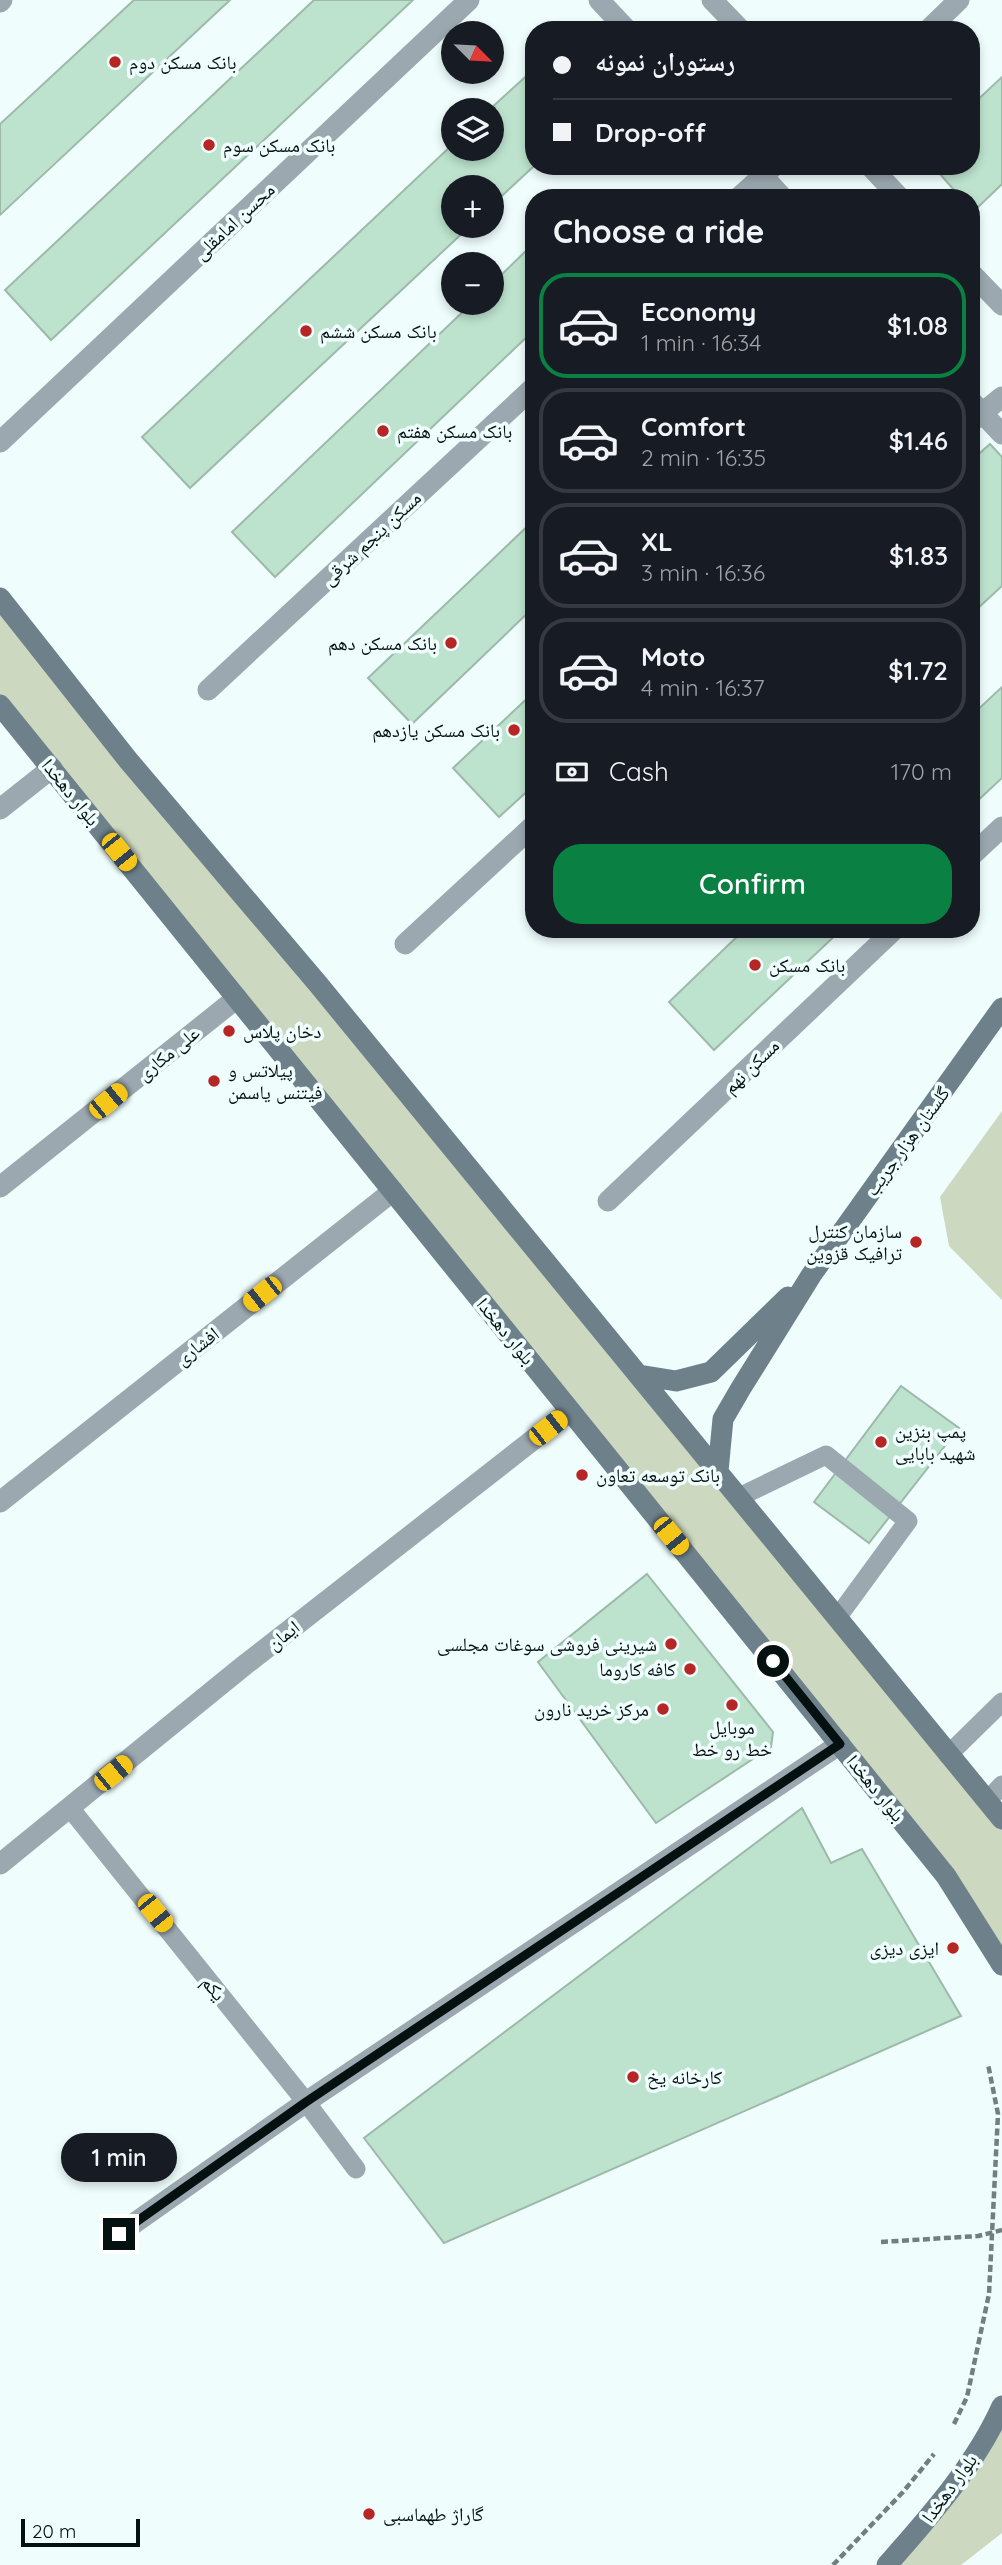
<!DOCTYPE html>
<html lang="en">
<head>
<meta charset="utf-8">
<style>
  :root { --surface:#171b24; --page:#20242c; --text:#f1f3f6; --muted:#9ea1a6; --line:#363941; --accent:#0b8043 }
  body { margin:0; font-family:Quicksand,"Noto Naskh Arabic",sans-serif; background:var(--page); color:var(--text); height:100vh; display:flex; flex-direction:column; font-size:26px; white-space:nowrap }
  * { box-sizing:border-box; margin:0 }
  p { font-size:23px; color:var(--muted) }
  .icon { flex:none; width:38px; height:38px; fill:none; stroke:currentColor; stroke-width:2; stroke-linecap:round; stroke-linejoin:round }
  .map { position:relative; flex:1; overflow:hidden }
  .sheet { position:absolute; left:525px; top:189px; width:455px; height:749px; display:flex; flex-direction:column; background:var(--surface); border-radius:28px; box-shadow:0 4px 10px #0003 }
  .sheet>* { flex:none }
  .banner { position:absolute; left:525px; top:21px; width:455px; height:154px; border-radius:28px; box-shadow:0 4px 10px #0003; display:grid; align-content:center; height:154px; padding:0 28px; background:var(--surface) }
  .needle { width:46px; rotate:114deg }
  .buttons { position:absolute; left:441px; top:21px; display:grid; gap:14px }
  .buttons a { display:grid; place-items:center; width:63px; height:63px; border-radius:50%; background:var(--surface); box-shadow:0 4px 10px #0003; font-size:35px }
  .scale { position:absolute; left:21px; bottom:18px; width:119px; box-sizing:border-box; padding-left:7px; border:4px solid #051111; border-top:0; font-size:19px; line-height:24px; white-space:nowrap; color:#051111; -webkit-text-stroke:5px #effdfd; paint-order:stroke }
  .end { position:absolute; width:32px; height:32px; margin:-16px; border:9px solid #051111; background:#fff; box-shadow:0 0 0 4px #fff }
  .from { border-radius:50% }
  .bubble { position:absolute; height:49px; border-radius:24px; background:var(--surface); box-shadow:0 4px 10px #0003; font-size:23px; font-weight:600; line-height:49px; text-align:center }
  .car { position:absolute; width:21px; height:42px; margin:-21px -10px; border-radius:9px; box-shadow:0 0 5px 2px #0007; background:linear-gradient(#f5c518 24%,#345 0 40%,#f5c518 0 76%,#345 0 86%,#f5c518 0) }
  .banner b { display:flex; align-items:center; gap:24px; height:66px; font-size:26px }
  .banner b+b { border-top:2px solid var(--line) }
  .banner i { width:18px; height:18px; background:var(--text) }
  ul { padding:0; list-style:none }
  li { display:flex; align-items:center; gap:21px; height:105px; margin:0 14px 10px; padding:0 14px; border:4px solid var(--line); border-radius:28px }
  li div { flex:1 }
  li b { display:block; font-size:26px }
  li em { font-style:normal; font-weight:600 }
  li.selected { border-color:var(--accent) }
  li>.icon { width:63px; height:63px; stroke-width:1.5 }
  h2 { padding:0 28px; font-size:32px; line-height:84px }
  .pay { display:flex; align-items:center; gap:18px; height:77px; padding:0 28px; font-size:26px }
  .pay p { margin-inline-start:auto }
  .button { display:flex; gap:14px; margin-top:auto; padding:14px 28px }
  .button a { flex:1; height:80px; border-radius:28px; background:var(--accent); color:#fff; font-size:28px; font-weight:600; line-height:80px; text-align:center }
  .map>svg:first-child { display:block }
  .green { fill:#cdd8c0 }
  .building { fill:#bde3ce; stroke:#9cb9a9; stroke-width:2 }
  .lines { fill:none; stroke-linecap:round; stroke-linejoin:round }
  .path { stroke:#727f7f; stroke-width:4.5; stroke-dasharray:7 3.5; stroke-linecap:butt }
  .lane { stroke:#9ba8af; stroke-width:19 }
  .street { stroke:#9ba8af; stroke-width:21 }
  .secondary { stroke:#6e818b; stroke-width:21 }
  .route { stroke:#051111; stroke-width:9 }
  .poi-dot { fill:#b62625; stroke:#effdfd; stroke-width:2.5 }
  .labels { text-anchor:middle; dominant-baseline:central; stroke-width:7; stroke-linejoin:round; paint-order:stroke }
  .poi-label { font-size:19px; fill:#051111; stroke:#effdfd; text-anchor:start }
  .street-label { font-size:19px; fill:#051111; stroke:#effdfd }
</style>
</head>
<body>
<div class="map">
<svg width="1002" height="2565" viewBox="0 0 1002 2565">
  <rect width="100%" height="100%" fill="#effdfd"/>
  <!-- green -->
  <path class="green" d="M 0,598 L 1002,1819 L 1002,1965 L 946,1876 L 0,705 Z
    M 1002,1111 L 1002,1300 L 949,1246 L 940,1197 Z
    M 1002,2406 L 1002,2533 L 961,2565 L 887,2565 Z"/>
  <!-- building -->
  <path class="building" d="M 134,0 L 230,0 L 0,215 L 0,124 Z
    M 314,0 L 413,0 L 51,340 L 5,290 Z
    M 534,69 L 534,166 L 492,205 L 492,187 L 453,187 L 453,226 L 470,226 L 190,488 L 142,437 L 453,144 L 453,149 L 492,149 L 492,110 L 489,110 Z
    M 1002,77 L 1002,184 L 974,211 L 971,209 L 971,198 L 961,198 L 933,166 L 971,166 L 971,106 Z
    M 534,243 L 534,330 L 275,577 L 232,532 L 472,303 L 492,303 L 492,284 Z
    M 990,444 L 1002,457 L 1002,586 L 978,608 L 971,601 L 971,461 Z
    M 534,520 L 534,607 L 412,724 L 368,678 Z
    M 1002,687 L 1002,778 L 971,807 L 971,716 Z
    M 534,692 L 534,785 L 499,817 L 453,768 Z
    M 745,929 L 842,929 L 714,1050 L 669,1002 Z
    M 901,1386 L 959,1428 L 869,1543 L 814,1502 Z
    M 647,1574 L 773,1732 L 771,1747 L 656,1823 L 538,1662 Z
    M 802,1808 L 831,1863 L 862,1849 L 961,2016 L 444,2243 L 364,2138 Z"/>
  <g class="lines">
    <!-- path -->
    <path class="path" d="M 881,2242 L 978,2236 L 1002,2230
      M 954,2424 L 967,2397 L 989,2294 L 998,2114 L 988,2064
      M 833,2565 L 903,2492 L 934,2454"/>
    <!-- lane -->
    <path class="lane" d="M 739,1497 L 826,1455 L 908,1521 L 837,1618
      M 948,1755 L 1002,1702
      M 987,1801 L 1002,1785
      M 70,1808 L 306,2102 L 356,2169"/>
    <!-- street -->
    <path class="street" d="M 599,0 L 627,30
      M 712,0 L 741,30
      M 0,2 L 2,0
      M 928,30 L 959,0
      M 754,166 L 783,198
      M 870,166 L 900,198
      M 738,198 L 774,166
      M 971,273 L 1002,305
      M 971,401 L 1002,434
      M 971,422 L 1002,397
      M 0,442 L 469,0
      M 208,690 L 534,387
      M 0,809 L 52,768
      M 971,856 L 1002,827
      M 405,944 L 534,825
      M 0,1187 L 237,998
      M 608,1201 L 895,929
      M 0,1502 L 393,1191
      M 0,1864 L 241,1668 L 570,1411
      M 119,2234 L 306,2102 L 840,1744"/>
    <!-- secondary -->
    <path class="secondary" d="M 0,598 L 128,760 L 318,984 L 1002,1819
      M 0,705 L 946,1876 L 1002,1965
      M 639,1375 L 676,1381 L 711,1372 L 788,1297
      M 718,1471 L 723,1419 L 741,1388 L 812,1274 L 1002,1008
      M 887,2565 C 930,2516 975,2466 1002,2406"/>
  </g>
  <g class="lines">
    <!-- route -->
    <path class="route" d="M 119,2234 L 306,2102 L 840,1744 L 773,1661"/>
  </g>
  <!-- markers -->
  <g class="poi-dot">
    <circle cx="115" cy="62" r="7"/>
    <circle cx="209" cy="145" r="7"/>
    <circle cx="306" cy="331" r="7"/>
    <circle cx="383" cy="431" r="7"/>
    <circle cx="451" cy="643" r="7"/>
    <circle cx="514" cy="730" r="7"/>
    <circle cx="755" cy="965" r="7"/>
    <circle cx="229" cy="1031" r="7"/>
    <circle cx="214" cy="1081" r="7"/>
    <circle cx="916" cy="1242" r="7"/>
    <circle cx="881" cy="1442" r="7"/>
    <circle cx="582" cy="1475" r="7"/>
    <circle cx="671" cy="1644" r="7"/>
    <circle cx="690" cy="1669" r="7"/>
    <circle cx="732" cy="1705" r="7"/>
    <circle cx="663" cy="1709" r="7"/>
    <circle cx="953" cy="1948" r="7"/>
    <circle cx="633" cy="2077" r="7"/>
    <circle cx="369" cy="2514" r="7"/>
  </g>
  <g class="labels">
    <!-- poi labels -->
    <g class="poi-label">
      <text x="129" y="62">بانک مسکن دوم</text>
      <text x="223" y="145">بانک مسکن سوم</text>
      <text x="320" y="331">بانک مسکن ششم</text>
      <text x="397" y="431">بانک مسکن هفتم</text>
      <text x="437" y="643" text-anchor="end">بانک مسکن دهم</text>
      <text x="500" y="730" text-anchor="end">بانک مسکن یازدهم</text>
      <text x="769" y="965">بانک مسکن</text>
      <text x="243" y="1031">دخان پلاس</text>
      <text x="228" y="1070">پیلاتس و<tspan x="228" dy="22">فیتنس یاسمن</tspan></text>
      <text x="902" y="1231" text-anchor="end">سازمان کنترل<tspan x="902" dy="22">ترافیک قزوین</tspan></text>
      <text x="895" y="1431">پمپ بنزین<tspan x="895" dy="22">شهید بابایی</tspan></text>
      <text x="596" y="1475">بانک توسعه تعاون</text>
      <text x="657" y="1644" text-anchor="end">شیرینی فروشی سوغات مجلسی</text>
      <text x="676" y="1669" text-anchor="end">کافه کاروما</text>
      <text x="649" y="1709" text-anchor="end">مرکز خرید نارون</text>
      <text x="732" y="1727" text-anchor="middle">موبایل<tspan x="732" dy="22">خط رو خط</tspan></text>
      <text x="939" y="1948" text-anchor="end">ایزی دیزی</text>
      <text x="647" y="2077">کارخانه یخ</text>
      <text x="383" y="2514">گاراژ طهماسبی</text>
    </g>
    <!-- street labels -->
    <g class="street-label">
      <text transform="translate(234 221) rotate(-43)">محسن امامقلی</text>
      <text transform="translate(371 538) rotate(-43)">مسکن پنجم شرقی</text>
      <text transform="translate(71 792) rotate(51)">بلوار دهخدا</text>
      <text transform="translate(168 1053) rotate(-39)">علی مکاری</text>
      <text transform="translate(751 1066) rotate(-44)">مسکن نهم</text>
      <text transform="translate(907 1141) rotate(-54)">گلستان هزار جریب</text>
      <text transform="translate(506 1331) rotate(51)">بلوار دهخدا</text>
      <text transform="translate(197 1346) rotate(-38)">افشاری</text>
      <text transform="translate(283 1635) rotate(-38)">ایمان</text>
      <text transform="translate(876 1788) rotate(51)">بلوار دهخدا</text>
      <text transform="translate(214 1988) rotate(51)">یکم</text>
      <text transform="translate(949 2488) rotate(-54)">بلوار دهخدا</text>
    </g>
  </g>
</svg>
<div class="buttons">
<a><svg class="needle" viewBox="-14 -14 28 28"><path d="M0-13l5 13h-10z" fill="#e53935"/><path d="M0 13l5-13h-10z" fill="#9ea1a6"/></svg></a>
<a><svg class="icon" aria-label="layers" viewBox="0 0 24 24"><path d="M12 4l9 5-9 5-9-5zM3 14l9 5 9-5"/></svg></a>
<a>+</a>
<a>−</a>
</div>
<div class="scale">20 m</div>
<i class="end from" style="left:773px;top:1661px"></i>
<i class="end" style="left:119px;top:2234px"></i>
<div class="bubble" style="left:61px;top:2133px;width:116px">1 min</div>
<i class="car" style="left:119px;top:852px;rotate:141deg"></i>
<i class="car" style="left:108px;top:1101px;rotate:51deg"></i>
<i class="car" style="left:262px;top:1294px;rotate:232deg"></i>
<i class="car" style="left:548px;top:1428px;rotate:52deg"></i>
<i class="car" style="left:671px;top:1536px;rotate:141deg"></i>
<i class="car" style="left:113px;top:1773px;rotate:51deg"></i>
<i class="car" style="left:155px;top:1913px;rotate:141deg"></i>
<div class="banner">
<b><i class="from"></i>رستوران نمونه</b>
<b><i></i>Drop-off</b>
</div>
<section class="sheet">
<h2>Choose a ride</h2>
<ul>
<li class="selected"><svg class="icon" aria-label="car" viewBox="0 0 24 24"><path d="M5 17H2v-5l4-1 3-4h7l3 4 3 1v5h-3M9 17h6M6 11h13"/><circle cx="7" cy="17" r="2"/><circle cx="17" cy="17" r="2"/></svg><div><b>Economy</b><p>1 min · 16:34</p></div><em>$1.08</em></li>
<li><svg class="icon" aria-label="car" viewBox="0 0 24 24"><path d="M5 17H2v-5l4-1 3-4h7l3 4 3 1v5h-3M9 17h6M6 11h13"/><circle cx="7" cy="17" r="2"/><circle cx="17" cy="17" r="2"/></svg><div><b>Comfort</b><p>2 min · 16:35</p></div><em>$1.46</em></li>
<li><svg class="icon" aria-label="car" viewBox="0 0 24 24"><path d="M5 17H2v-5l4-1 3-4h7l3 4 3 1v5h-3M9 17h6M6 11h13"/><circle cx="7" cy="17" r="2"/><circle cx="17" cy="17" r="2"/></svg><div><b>XL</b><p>3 min · 16:36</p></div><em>$1.83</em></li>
<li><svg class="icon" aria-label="car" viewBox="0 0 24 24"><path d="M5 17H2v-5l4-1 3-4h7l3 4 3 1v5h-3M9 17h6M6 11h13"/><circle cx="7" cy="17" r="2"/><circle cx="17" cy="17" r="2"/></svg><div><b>Moto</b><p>4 min · 16:37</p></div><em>$1.72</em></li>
</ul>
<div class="pay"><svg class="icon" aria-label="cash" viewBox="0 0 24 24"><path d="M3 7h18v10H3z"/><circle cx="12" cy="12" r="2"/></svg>Cash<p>170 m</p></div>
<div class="button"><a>Confirm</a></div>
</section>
</div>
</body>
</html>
